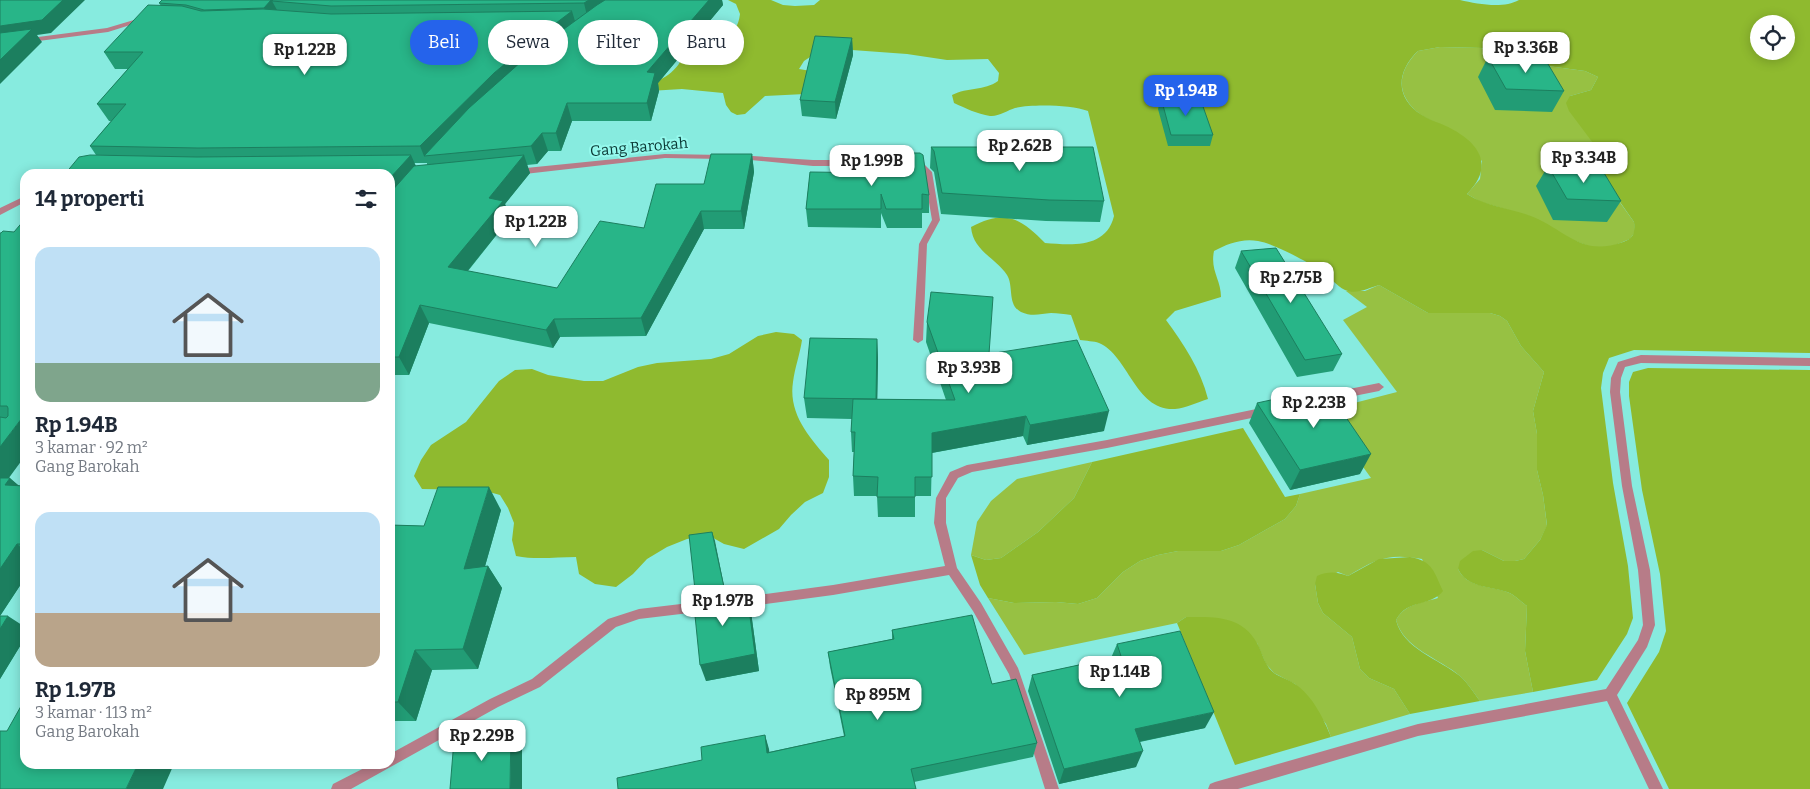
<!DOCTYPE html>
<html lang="id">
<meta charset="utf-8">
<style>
body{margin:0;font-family:Bitter,serif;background:#f2f2f3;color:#1f2937;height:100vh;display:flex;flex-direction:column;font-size:19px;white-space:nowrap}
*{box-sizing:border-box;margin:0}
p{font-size:16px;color:#747a83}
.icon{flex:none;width:28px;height:28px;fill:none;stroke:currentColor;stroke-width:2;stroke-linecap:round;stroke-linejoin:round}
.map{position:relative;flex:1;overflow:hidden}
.side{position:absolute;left:20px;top:169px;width:375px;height:600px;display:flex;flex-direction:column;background:#fff;border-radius:15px;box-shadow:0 2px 12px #0003}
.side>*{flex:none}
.guide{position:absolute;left:410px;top:20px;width:475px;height:45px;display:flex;gap:10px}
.tools{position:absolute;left:1750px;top:15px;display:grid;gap:10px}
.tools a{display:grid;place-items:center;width:45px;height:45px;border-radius:50%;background:#fff;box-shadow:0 2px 12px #0003;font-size:25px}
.price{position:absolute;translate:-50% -42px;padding:0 11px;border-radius:10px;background:#fff;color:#222;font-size:16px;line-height:32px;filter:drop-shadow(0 1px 2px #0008)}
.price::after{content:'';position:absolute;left:50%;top:30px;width:15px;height:11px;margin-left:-8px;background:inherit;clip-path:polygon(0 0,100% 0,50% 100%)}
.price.current{background:#2563eb;color:#fff}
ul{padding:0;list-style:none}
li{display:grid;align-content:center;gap:10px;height:265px;padding:0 15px}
li span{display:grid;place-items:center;height:155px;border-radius:15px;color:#555}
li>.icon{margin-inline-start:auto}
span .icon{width:90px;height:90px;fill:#fffc;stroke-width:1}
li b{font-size:21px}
h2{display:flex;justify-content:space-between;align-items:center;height:60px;padding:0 15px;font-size:21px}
.chip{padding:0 18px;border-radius:22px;background:#fff;box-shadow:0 2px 12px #0003;font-size:18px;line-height:45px}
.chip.current{background:#2563eb;color:#fff}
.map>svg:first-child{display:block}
.green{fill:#97c143}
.forest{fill:#8fba2f;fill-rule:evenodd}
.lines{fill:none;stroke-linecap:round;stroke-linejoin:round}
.street{fill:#b77c88;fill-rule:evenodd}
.wall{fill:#229c75;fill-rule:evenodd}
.shaded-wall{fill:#1c7f5f}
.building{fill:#28b588;stroke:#1c7f5f}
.labels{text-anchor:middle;stroke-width:4;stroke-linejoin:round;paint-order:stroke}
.street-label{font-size:15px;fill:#093733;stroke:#95f9ed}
</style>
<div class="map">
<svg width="1810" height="789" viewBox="0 0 1810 789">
<rect width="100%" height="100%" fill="#87ebdf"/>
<path class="green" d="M 1440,47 L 1481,48 L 1513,54 L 1540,65 L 1585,71 L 1598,77 L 1591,90 L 1570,96 L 1590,137 L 1602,155 L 1611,190 L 1634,222 L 1635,232 L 1630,239 L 1608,248 L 1591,247 L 1573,240 L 1529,216 L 1481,202 L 1467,194 L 1480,179 L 1482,161 C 1467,149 1452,136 1437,124 C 1432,120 1425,118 1420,114 C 1395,95 1397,72 1418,51 Z
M 1379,285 L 1428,313 L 1490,313 L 1500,316 L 1507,321 L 1521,346 L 1544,372 L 1533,411 L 1537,434 L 1537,470 L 1543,495 L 1547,526 L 1540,540 L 1524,559 L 1515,561 L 1504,561 L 1482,550 L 1458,569 C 1467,588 1489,585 1507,592 C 1514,594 1521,602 1527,606 L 1525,651 L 1533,692 L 1480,701 C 1474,693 1468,683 1460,676 C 1439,658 1404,649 1396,620 C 1405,604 1421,603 1438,598 L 1422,559 C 1388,553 1376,559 1348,576 L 1338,572 L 1315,584 L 1318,603 L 1323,613 L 1352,637 L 1360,669 L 1369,678 L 1394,689 L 1410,714 L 1331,737 L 1326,724 L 1295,684 L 1274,673 L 1266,664 L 1257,643 L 1186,617 L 1177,623 L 1024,655 L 988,598 L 1014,603 L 1056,602 L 1078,604 L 1097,598 L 1123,572 L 1140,561 L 1158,555 L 1178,551 L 1221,551 L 1239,545 L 1285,519 L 1296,506 L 1300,494 L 1371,478 L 1323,411 L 1397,392 L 1343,320 L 1367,307 L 1346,291 L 1365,291 Z
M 1092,462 L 1074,498 L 1038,532 L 1001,558 L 986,560 L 971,555 L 977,522 L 991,501 L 1017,479 Z"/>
<path class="forest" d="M 728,0 L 771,0 L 783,5 L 795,6 L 814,5 L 820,0 L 1460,0 C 1478,4 1503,9 1519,0 L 1810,0 L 1810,353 L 1634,350 L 1609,358 L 1603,373 L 1601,388 L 1613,483 L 1628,566 L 1633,618 L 1627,634 L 1597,680 L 1533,692 L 1525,651 L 1527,606 C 1521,602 1514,594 1507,592 C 1489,586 1467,588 1458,569 L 1460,561 L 1473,551 L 1482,550 L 1504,561 L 1515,561 L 1524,559 L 1540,540 L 1547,525 L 1543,495 L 1537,470 L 1537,434 L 1533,411 L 1544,372 L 1521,346 L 1507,321 L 1500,316 L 1490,313 L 1428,313 L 1379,285 C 1369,288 1356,295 1345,290 C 1336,286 1330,276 1321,271 C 1306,261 1275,244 1258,241 C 1242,238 1227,244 1214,251 C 1210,271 1221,279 1221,297 L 1175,311 L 1166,320 C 1183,343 1201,370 1208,399 C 1198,402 1186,408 1175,409 C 1135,411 1129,356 1099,343 C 1094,341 1086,341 1080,340 L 1071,315 C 1064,314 1058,313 1051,313 C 1040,314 1032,317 1021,312 C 1007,305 1014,286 1007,275 C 995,257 973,251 971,227 C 1006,209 1020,218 1045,243 C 1071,245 1106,249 1114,216 L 1088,111 C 1071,105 1033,104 1015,108 C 1008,110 998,117 990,116 C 977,114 965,108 954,103 L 952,95 C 968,87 984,91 998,81 L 999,73 L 988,59 L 947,60 L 907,54 L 852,50 L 813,55 L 804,61 L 799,69 L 811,71 L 805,94 L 765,96 L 745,114 L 737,115 L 731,112 L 726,105 L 723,93 L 682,89 L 633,92 C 649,85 671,78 680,62 L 677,58 L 684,42 C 708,43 736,46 740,14 L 736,4 ZM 1759,24 L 1786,24 L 1786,51 L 1759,51 ZM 1440,47 L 1482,48 L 1513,54 L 1540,65 L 1585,71 L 1598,77 L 1591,90 L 1570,96 L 1566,103 L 1569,111 L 1602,155 L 1598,163 L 1599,172 L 1634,222 C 1635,233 1634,238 1623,242 C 1580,258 1565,228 1528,215 C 1507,208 1486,206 1467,194 C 1494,167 1481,144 1450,128 C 1441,123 1431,121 1422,115 C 1395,98 1396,72 1418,51 Z
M 776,332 L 794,334 L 802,340 C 800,354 795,367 793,382 C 788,414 810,438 829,460 L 829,477 L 823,493 L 805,502 L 791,515 L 779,529 L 744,549 L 724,544 L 708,535 L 687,539 L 667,547 L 647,559 L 633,574 L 616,587 L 595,584 L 579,574 L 576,557 C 556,557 536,560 516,556 L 512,540 L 514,523 L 508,508 L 500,495 L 482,490 L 422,489 L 414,476 L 421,460 L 431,445 L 466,422 L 499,381 L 515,370 L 532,369 L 548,375 L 584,381 L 603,381 L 638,367 L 657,363 L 711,359 L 729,354 L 758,336 Z
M 1648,368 L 1810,370 L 1810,789 L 1669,789 L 1627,703 L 1659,652 L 1666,631 L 1660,574 L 1642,490 L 1629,396 L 1629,382 L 1633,372 Z
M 1243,428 L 1285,497 L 1300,494 L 1296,506 L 1285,519 L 1239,545 L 1221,551 L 1178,551 L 1158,555 L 1140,561 L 1123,572 L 1097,598 L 1078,604 L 1056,602 L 1014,603 L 988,598 L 980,585 L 971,555 L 986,560 L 1001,558 L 1038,532 L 1074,498 L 1092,462 Z
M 1410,557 C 1433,561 1434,572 1443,591 C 1429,608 1408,598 1396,620 C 1403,649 1439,659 1460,676 C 1468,683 1474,693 1480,701 L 1410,714 L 1394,689 L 1369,678 L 1360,669 L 1352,637 L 1323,613 L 1318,603 L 1315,584 L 1317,576 C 1329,571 1337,572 1348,576 L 1379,559 Z
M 1186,617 C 1213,617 1242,615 1257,643 C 1263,653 1264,665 1274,673 C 1280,677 1288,679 1295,684 C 1312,695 1324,719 1331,737 L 1235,765 L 1177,623 Z"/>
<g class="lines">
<path class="street" d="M 144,17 L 146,18 L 146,20 L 108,32 L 0,46 L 0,42 L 107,28 Z
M 665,154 L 723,155 L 727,157 L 723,159 L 665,158 L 516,175 L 512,172 L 516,169 Z
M 737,155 L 813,160 L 900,160 L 904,163 L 900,166 L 813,166 L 740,159 L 737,159 Z
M 915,162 L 925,165 L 932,172 L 940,220 L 927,244 L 923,340 L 918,343 L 913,340 L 919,244 L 932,220 L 924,173 L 919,169 L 912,167 L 911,165 Z
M 25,196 L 25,202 L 0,215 L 0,208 Z
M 1641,355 L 1810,358 L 1810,366 L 1641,363 L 1625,367 L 1621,378 L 1620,392 L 1632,486 L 1650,570 L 1655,625 L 1647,647 L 1617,695 L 1663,789 L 1649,789 L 1607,701 L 1418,736 L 1238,789 L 1208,789 L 1210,784 L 1215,782 L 1418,724 L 1606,689 L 1638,640 L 1643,625 L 1638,570 L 1622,486 L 1610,392 L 1611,378 L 1618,362 Z
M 1379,383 L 1384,387 L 1379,391 L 1319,403 L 1315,402 L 1314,399 L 1315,396 L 1319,395 Z
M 1266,407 L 1270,408 L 1271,411 L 1270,414 L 1266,415 L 1107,448 L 972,472 L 958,478 L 946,498 L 946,523 L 957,568 L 981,603 L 1018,668 L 1059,789 L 1045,789 L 1009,674 L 973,611 L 949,575 L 833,595 L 736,608 L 732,607 L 730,603 L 732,599 L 736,598 L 833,585 L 945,566 L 934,523 L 936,498 L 950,472 L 967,465 L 1107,440 Z
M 706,601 L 710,602 L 712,606 L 710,610 L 706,611 L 639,619 L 616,627 L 540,687 L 498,707 L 351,789 L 331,789 L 333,784 L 372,764 L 390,764 L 390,754 L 490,699 L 532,679 L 608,619 L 639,609 Z"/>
</g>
<path class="wall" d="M 162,0 L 722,0 L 723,5 L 658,83 L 659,91 L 651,121 L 572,121 L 561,151 L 548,151 L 537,164 L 527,165 L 530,173 L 505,204 L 510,218 L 468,271 L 557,288 L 644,228 L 704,184 L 752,154 L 754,172 L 744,229 L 704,229 L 646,336 L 560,337 L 553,348 L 429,323 L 409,375 L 390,375 L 390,174 L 96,155 L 90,146 L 111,121 L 109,121 L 97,104 L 128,69 L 115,69 L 104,52 L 161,6 L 159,3 ZM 414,163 L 427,163 L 427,165 L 416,166 Z
M 852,38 L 853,55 L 836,119 L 802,116 L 800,100 Z
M 1488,57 L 1564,91 L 1552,112 L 1495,110 L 1478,77 Z
M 1161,98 L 1213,135 L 1210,146 L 1168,146 L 1158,109 Z
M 931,147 L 1104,201 L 1100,222 L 1046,221 L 941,214 L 934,172 L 930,168 Z
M 1548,166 L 1621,201 L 1607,222 L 1553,220 L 1536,186 Z
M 810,172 L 929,195 L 929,213 L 922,213 L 922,228 L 887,228 L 881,213 L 881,228 L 808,227 L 806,209 Z
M 14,232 L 9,478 L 19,486 L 25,486 L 25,578 L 0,616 L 25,627 L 25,638 L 0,679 L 0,233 Z
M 1241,251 L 1342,354 L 1333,371 L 1297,377 L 1235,268 Z
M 927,322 L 989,354 L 1104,431 L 1027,445 L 1023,436 L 932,453 L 931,496 L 915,496 L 915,517 L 878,517 L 877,496 L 854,496 L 853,476 L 854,452 L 852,452 L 851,432 L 852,419 L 807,418 L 804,398 L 877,339 L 878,359 L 877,399 L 946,400 L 926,342 Z
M 1257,403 L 1360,474 L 1290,490 L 1249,423 Z
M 501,510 L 485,566 L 488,566 L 502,588 L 478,669 L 432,670 L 416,721 L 390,721 L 390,525 L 424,526 Z
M 712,532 L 726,596 L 725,596 L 726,598 L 747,594 L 751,612 L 759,671 L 706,681 L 696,595 L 695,590 Z
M 892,630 L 992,684 L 1037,743 L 1033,757 L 914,782 L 702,760 L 765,735 L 769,752 L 844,736 L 830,667 L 828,652 L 892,639 Z
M 1117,644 L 1205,728 L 1140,742 L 1136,767 L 1059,784 L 1028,691 L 1032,675 L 1111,658 Z"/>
<path class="shaded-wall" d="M 63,0 L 85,0 L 51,33 L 37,35 L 42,42 L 0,84 L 0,26 Z
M 271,0 L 284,0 L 272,1 L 277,10 L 269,18 L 264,8 Z
M 589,0 L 623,0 L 588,20 L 584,3 Z
M 709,0 L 722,0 L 723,5 L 658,83 L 659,91 L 651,121 L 647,103 L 647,72 Z
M 572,11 L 577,28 L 424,156 L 420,146 L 494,73 L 535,39 Z
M 852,38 L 853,55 L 836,119 L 835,102 Z
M 567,103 L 572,121 L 561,151 L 556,133 Z
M 542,133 L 548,151 L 537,164 L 531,146 Z
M 752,154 L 754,172 L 744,229 L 741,211 Z
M 411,155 L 419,173 L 390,205 L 390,178 Z
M 524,155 L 530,173 L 505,204 L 510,218 L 456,285 L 448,267 L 489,198 Z
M 701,211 L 704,229 L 646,336 L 641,318 Z
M 420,305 L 429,323 L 409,375 L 399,357 Z
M 554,319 L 560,337 L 553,348 L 546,330 Z
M 877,339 L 878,359 L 877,419 L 876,399 Z
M 1109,411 L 1104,431 L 1027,445 L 1030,425 Z
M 25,414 L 25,456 L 0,490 L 0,447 Z
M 1026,416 L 1023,436 L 931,453 L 932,433 Z
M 1371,454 L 1360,474 L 1290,490 L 1300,470 Z
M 10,478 L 25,491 L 5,485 Z
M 489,487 L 501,510 L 478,591 L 464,569 Z
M 712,532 L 715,541 L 726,596 L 724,587 Z
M 17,544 L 25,551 L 25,578 L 0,616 L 0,569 Z
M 488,566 L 502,588 L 478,669 L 463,649 Z
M 747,594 L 751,612 L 759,671 L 706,681 L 700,665 Z
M 8,616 L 25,627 L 25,638 L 0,679 L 0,629 Z
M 415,650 L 432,670 L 416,721 L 398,702 Z
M 1214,712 L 1205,728 L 1128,744 L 1135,729 Z
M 511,729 L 522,743 L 522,789 L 510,789 Z
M 765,735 L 769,749 L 771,766 L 767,753 Z
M 1143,751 L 1136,767 L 1059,784 L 1064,769 Z
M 138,764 L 174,764 L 163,789 L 126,789 Z"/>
<path class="building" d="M 0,0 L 63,0 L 42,20 L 0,26 Z
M 162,0 L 271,0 L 264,8 L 204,10 L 186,5 L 159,3 Z
M 273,0 L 589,0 L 584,3 L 331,6 L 272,1 Z
M 605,0 L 709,0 L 647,72 L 655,73 L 647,103 L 567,103 L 556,133 L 542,133 L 531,146 L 424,156 L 469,108 L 531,53 L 597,5 Z
M 148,5 L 182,6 L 201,11 L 263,9 L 331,14 L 572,11 L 535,39 L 494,73 L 420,146 L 198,148 L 90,146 L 126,104 L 97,104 L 143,52 L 104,52 Z
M 32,29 L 0,60 L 0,33 Z
M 815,36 L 852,38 L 835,102 L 800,100 Z
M 1488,57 L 1545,59 L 1564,91 L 1506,89 Z
M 1161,98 L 1200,98 L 1213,135 L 1171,135 Z
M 931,147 L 1093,147 L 1104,201 L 1049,200 L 942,193 L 934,151 Z
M 888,153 L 920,153 L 923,155 L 929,195 L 922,194 L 922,209 L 886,209 L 881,194 L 881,209 L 806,209 L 810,172 L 887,173 Z
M 711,154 L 752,154 L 741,211 L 701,211 L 641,318 L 554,319 L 546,330 L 420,305 L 399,357 L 390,357 L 390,193 L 414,166 L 524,155 L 489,198 L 503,201 L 448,267 L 557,288 L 600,221 L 644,228 L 656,184 L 704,184 Z
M 90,155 L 197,157 L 411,155 L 390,178 L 390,174 L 65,174 L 79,157 Z
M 1548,166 L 1601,168 L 1621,201 L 1567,199 Z
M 25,219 L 25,414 L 0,447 L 0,417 L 6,418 L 8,416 L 8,408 L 7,406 L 0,406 L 0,233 L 1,233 L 3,231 L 14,232 Z
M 1276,248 L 1342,354 L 1305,360 L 1241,251 Z
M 931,292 L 993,297 L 989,354 L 1077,340 L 1109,411 L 1030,425 L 1026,416 L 932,433 L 932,477 L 915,477 L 915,497 L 877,497 L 878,477 L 853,476 L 855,432 L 851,432 L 853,399 L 955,400 L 927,322 Z
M 810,338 L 877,339 L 876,399 L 804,398 Z
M 1326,388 L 1371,454 L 1300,470 L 1257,403 Z
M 0,478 L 10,478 L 5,485 L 25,486 L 25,544 L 17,544 L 0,569 Z
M 438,487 L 489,487 L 464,569 L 488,566 L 463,649 L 415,650 L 398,702 L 390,702 L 390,525 L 424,526 Z
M 712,532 L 724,587 L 695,590 L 689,535 Z
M 724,592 L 725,598 L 747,594 L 755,654 L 700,665 L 693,596 Z
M 972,615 L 992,684 L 1016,679 L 1037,743 L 911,769 L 916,789 L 618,789 L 617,778 L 702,760 L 701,747 L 765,735 L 767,753 L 845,736 L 828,652 L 894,639 L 892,630 Z
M 0,616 L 8,616 L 0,629 Z
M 1180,631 L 1214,712 L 1135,729 L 1143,751 L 1064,769 L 1032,675 L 1121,656 L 1117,644 Z
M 25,699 L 25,764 L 138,764 L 126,789 L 0,789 L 0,731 L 7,731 Z
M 511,729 L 510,789 L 450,789 L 454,740 Z"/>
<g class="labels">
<g class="street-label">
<text transform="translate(639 147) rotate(-5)" y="5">Gang Barokah</text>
</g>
</g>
</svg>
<div class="tools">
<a><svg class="icon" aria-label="locate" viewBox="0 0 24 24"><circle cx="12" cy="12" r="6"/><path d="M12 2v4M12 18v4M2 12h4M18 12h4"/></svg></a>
</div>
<b class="price" style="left:1526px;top:74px">Rp 3.36B</b>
<b class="price" style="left:305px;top:76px">Rp 1.22B</b>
<b class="price current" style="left:1186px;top:117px">Rp 1.94B</b>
<b class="price" style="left:1020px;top:172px">Rp 2.62B</b>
<b class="price" style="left:1584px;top:184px">Rp 3.34B</b>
<b class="price" style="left:872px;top:187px">Rp 1.99B</b>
<b class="price" style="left:536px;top:248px">Rp 1.22B</b>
<b class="price" style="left:1291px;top:304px">Rp 2.75B</b>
<b class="price" style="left:969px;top:394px">Rp 3.93B</b>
<b class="price" style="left:1314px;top:429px">Rp 2.23B</b>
<b class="price" style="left:723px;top:627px">Rp 1.97B</b>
<b class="price" style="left:1120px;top:698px">Rp 1.14B</b>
<b class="price" style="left:878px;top:721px">Rp 895M</b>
<b class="price" style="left:482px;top:762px">Rp 2.29B</b>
<div class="guide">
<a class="chip current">Beli</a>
<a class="chip">Sewa</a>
<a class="chip">Filter</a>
<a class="chip">Baru</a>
</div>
<section class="side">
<h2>14 properti<svg class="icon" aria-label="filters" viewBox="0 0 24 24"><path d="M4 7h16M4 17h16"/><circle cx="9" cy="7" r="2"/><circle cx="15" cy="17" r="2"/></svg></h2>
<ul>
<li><span style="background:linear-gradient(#bfe0f5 75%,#7fa58c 0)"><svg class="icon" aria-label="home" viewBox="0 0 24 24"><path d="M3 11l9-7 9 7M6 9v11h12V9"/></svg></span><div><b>Rp 1.94B</b><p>3 kamar · 92 m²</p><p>Gang Barokah</p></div></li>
<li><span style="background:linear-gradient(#bfe0f5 65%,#b9a48a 0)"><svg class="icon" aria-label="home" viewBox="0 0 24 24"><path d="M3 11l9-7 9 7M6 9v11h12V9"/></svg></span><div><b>Rp 1.97B</b><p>3 kamar · 113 m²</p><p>Gang Barokah</p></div></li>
</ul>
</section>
</div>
